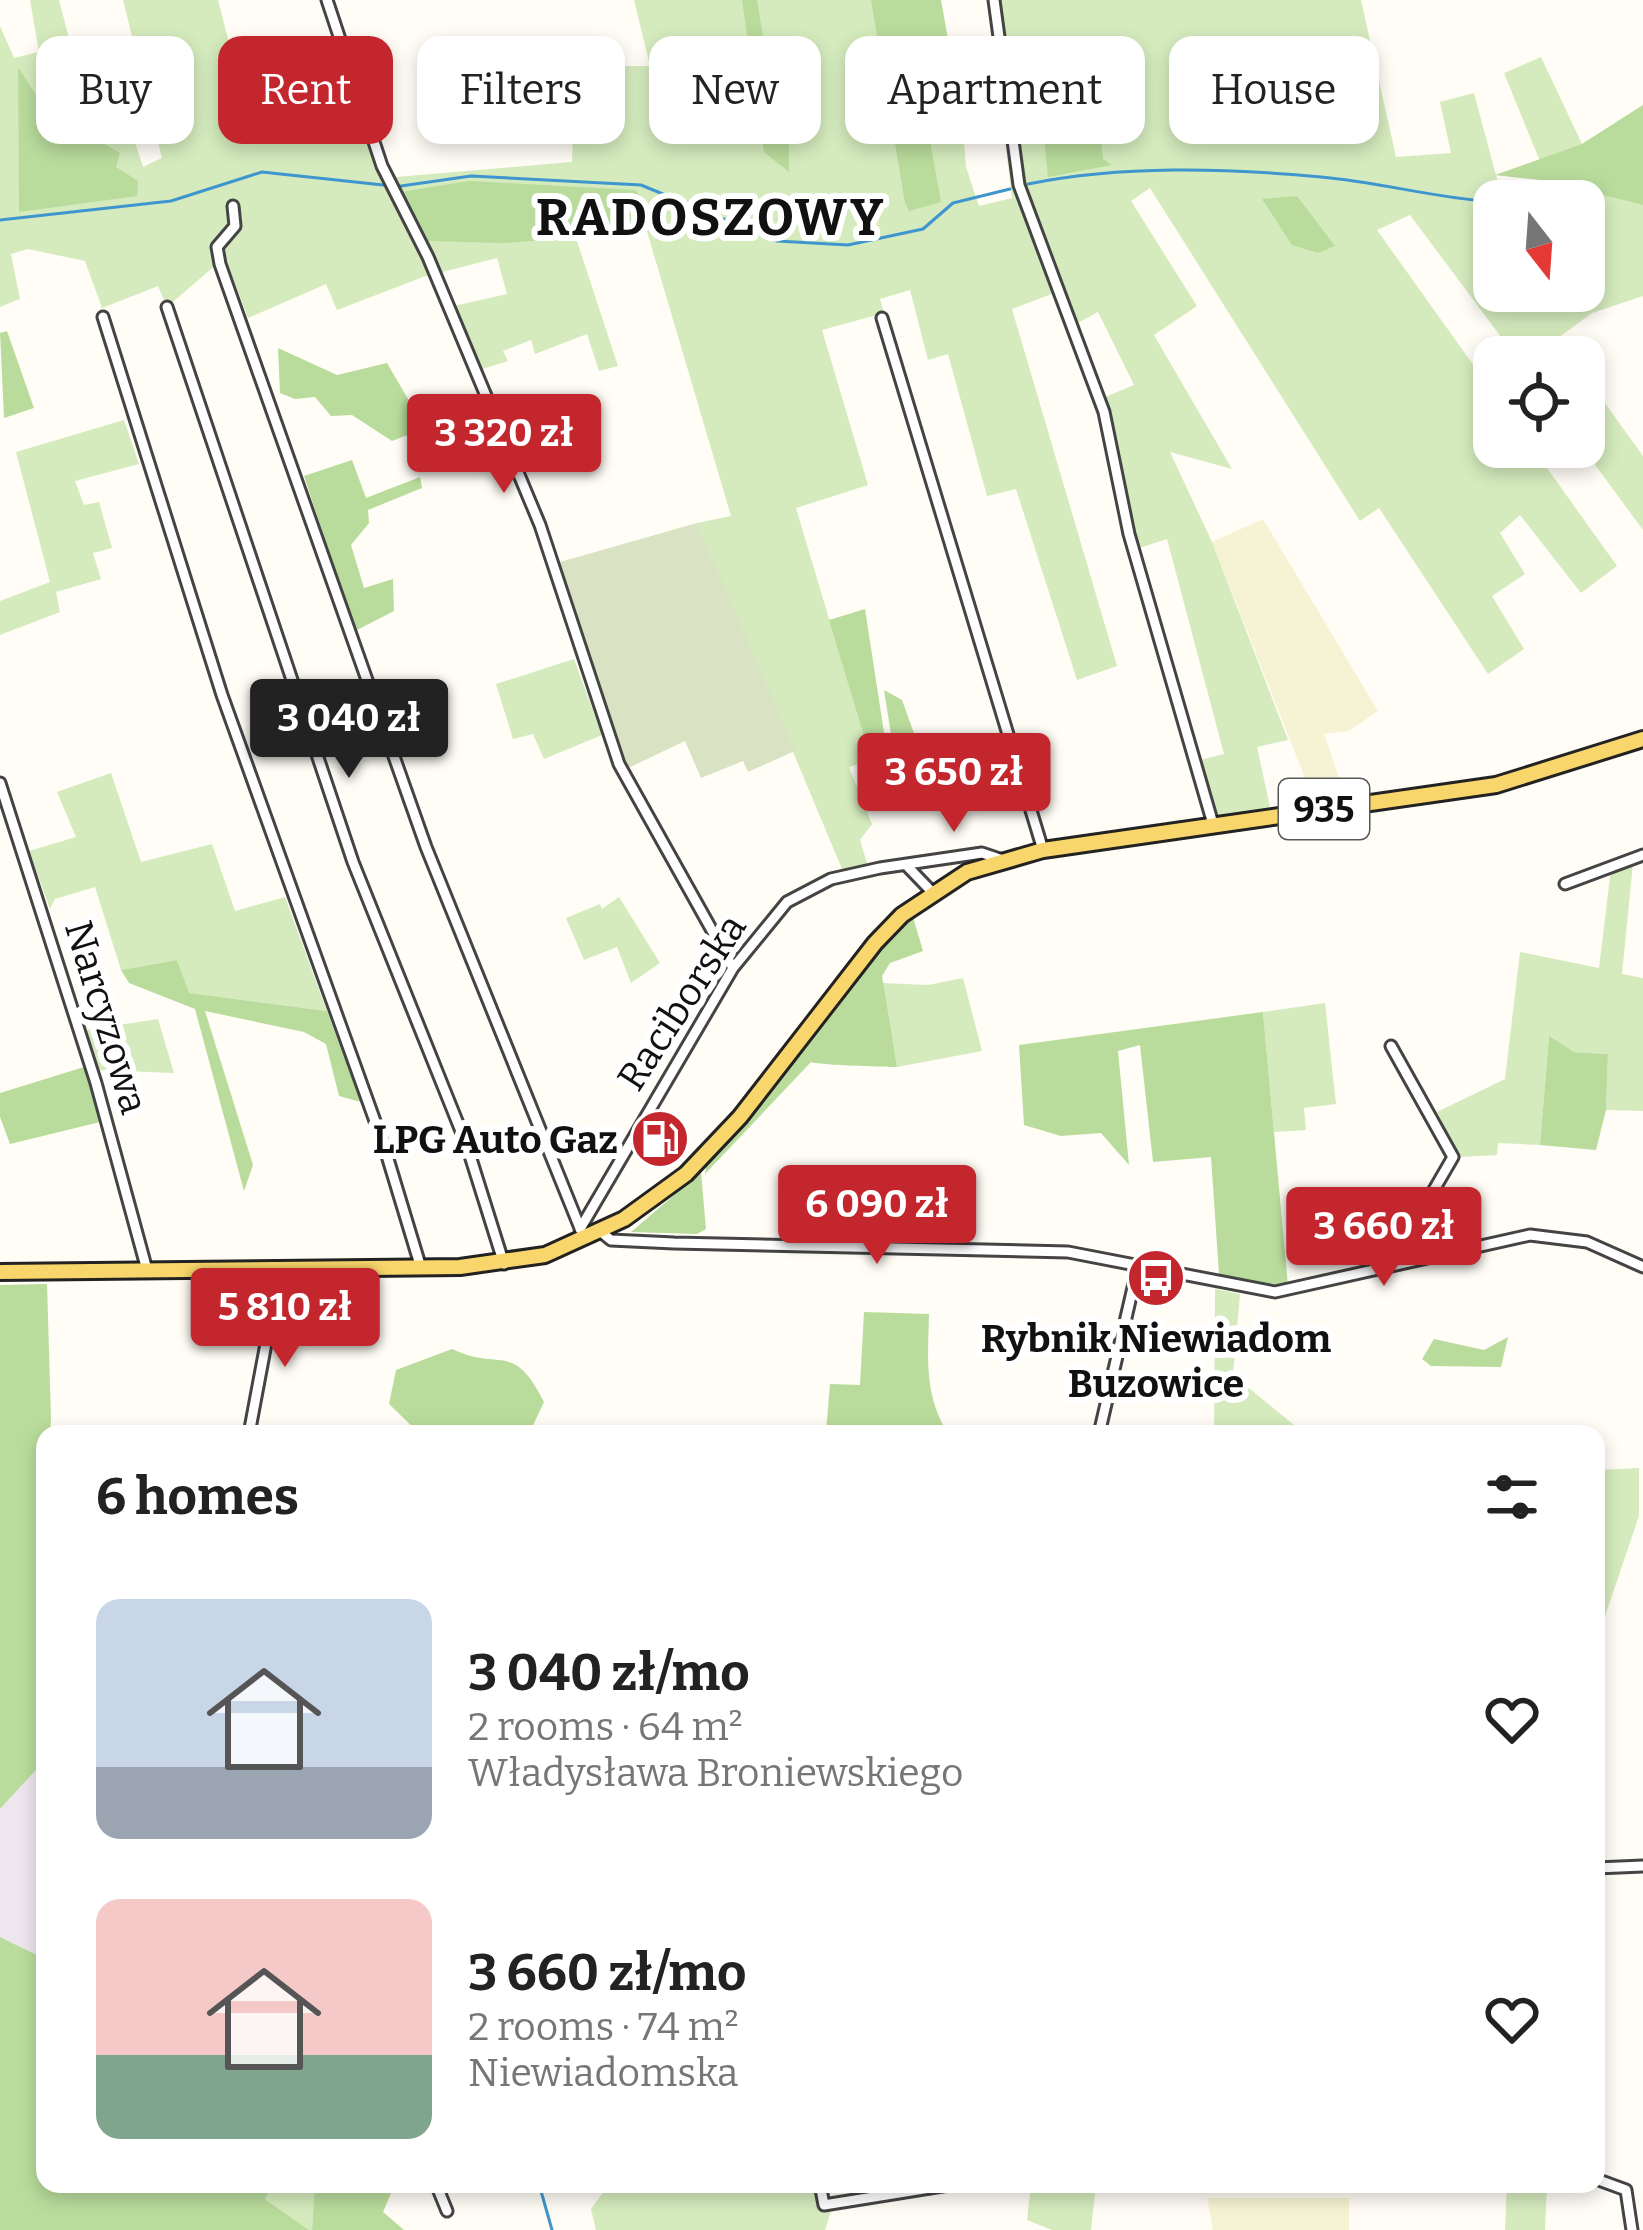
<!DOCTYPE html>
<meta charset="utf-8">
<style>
body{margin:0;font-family:Bitter,serif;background:#f6f6f6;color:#222;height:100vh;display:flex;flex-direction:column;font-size:45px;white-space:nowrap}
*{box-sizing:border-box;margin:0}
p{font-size:39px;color:#767676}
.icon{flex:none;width:66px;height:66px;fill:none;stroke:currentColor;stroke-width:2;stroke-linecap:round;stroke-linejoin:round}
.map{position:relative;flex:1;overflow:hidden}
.panel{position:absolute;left:36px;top:1425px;width:1569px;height:768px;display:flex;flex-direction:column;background:#fff;border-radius:24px;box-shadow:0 6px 18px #0003}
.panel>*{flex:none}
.banner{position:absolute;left:36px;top:36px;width:1572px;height:108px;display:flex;gap:24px}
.needle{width:78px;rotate:163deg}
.controls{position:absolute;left:1473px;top:180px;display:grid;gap:24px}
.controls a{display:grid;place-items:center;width:132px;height:132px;border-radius:24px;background:#fff;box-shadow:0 6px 18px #0003;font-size:60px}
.price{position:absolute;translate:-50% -102px;padding:0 27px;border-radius:12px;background:#c4262e;color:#fff;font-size:39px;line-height:78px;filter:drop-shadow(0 3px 6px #0008)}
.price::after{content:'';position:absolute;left:50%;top:72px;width:36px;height:27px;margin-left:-18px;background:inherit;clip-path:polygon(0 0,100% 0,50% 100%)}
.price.current{background:#222;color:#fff}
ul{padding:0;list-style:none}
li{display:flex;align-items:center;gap:36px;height:300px;padding:0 60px}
li span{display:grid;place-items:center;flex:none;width:336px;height:240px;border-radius:24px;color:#555}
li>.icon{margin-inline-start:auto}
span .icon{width:144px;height:144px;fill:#fffc;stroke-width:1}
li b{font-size:51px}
h2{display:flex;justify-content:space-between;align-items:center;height:144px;padding:0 60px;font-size:51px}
.pill{padding:0 42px;border-radius:24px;background:#fff;box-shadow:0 6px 18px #0003;font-size:42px;line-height:108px}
.pill.current{background:#c4262e;color:#fff}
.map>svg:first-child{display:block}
.industrial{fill:#eee6ef}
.farmland{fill:#f6f3d4}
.green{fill:#d5ebbd;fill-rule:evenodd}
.forest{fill:#b9dc9c}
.cemetery{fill:#d9e3c4}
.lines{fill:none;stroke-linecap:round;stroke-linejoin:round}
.stream{stroke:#3f96cf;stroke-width:3}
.minor-casing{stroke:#444;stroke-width:15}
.primary-casing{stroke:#222;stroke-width:20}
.minor{stroke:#fff;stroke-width:9}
.primary{stroke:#f9d66b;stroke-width:14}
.labels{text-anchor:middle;stroke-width:12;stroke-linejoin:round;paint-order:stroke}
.shield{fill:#fff;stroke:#585858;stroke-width:3}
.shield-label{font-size:36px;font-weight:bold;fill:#111}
.street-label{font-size:39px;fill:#111;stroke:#fff}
.poi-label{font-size:39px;font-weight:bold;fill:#111;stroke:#fff;text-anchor:end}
.district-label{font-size:51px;font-weight:bold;letter-spacing:3px;fill:#111;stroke:#fff}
</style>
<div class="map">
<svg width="1643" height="2230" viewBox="0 0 1643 2230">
<rect width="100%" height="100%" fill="#fffdf5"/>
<path class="industrial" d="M 45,1760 L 45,1959 L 0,1937 L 0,1809 Z"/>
<path class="farmland" d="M 1263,519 L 1378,711 L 1349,731 L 1324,734 L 1345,795 L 1314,801 L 1212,542 Z
M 1207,2198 L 1349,2198 L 1349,2230 L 1213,2230 Z"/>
<path class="green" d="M 30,0 L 59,0 L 74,58 L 106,53 L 143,167 L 162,158 L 123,0 L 218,0 L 254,139 L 374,141 L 396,177 L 572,162 L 575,66 L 650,66 L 634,0 L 905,0 L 918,74 L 956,45 L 966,167 L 979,206 L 1012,198 L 988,0 L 1361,0 L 1396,157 L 1451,153 L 1440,102 L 1474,93 L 1501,194 L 1548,181 L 1504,73 L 1541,57 L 1582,144 L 1643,105 L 1643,296 L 1592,313 L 1558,338 L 1572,357 L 1516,357 L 1410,215 L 1377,230 L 1494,394 L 1494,447 L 1532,447 L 1617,566 L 1581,593 L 1520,515 L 1500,533 L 1525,574 L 1492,596 L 1524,649 L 1488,674 L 1379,508 L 1360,521 L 1150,188 L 1131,201 L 1197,306 L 1154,335 L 1232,469 L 1170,452 L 1212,542 L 1288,740 L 1257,747 L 1272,816 L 1213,824 L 1192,762 L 1224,754 L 1167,539 L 1133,550 L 1100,399 L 1134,385 L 1098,312 L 1072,326 L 1057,292 L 1012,309 L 1117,666 L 1077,680 L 1016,489 L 987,496 L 948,354 L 928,360 L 910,290 L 880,299 L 884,313 L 822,330 L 868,485 L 796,508 L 871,760 L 849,767 L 872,824 L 860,840 L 869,870 L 845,876 L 697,523 L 731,516 L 646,228 L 574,232 L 618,366 L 599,371 L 587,334 L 535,354 L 531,340 L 503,351 L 508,361 L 479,370 L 449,307 L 507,294 L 497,258 L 423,277 L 337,310 L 326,284 L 248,318 L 225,257 L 167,307 L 158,286 L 102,308 L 85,261 L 28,249 L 11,254 L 20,299 L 0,307 L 0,26 L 14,58 L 39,52 ZM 1494,201 L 1584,201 L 1584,291 L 1494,291 Z
M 1584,374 L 1643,456 L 1643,530 L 1582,447 Z
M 124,420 L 139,464 L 75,481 L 84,505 L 99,502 L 112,548 L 93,553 L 101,579 L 56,592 L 60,612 L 0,635 L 0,601 L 50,582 L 16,452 Z
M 574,659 L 602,735 L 544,759 L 533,734 L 513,739 L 496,684 Z
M 111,773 L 141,862 L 212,844 L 235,911 L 285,897 L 327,1011 L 188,993 L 177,960 L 121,970 L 95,887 L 55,899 L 50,909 L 29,851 L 76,837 L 57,792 Z
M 1633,863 L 1622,974 L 1643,978 L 1643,1111 L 1606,1110 L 1608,1054 L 1574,1052 L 1549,1037 L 1540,1145 L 1498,1143 L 1497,1155 L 1460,1157 L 1437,1112 L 1505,1079 L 1520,952 L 1599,968 L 1611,869 Z
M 619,897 L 660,963 L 631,983 L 617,947 L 584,960 L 566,918 L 600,904 L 602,909 Z
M 963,978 L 982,1051 L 897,1067 L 882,983 L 928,985 Z
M 1325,1003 L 1336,1104 L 1304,1108 L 1306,1130 L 1274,1132 L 1263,1012 Z
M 158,1019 L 174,1073 L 97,1070 L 86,1030 Z
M 1215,1289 L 1240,1294 L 1233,1375 L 1305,1434 L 1214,1434 Z
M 1639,1468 L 1639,1516 L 1603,1622 L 1596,1678 L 1596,1470 Z
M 244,2184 L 315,2184 L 312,2230 L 309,2230 Z
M 609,2184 L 812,2184 L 820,2208 L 831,2211 L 825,2230 L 596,2230 L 591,2209 Z
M 1031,2184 L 1096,2184 L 1091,2230 L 1052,2230 L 1027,2220 Z
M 1507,2184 L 1547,2184 L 1545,2230 L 1505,2230 Z"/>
<path class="forest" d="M 742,0 L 757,0 L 776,115 L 789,124 L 789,172 L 764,152 Z
M 871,0 L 941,0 L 950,50 L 918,75 L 941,202 L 909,211 L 905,203 Z
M 18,67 L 45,109 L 71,94 L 100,89 L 78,128 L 120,153 L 116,167 L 138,181 L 137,196 L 19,212 Z
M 1094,79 L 1103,159 L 1112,165 L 1048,177 L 1039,84 L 1053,83 L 1053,107 L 1069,110 L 1076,83 Z
M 1643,105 L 1643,205 L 1549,181 L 1495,175 L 1582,144 Z
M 469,181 L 635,190 L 673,233 L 646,228 L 573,231 L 559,239 L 503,243 L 428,241 L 401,192 Z
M 1297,196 L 1335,246 L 1318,253 L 1292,245 L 1262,199 Z
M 7,331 L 34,408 L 4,418 L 0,333 Z
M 278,348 L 337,375 L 387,363 L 425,428 L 392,441 L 352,415 L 331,416 L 315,397 L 295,399 L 280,393 Z
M 352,460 L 366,498 L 420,477 L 422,488 L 368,510 L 369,523 L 351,545 L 364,588 L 393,579 L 394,611 L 355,631 L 304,476 Z
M 865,609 L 889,765 L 871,760 L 829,620 Z
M 884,690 L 902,700 L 929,775 L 905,785 L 898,778 Z
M 913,917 L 923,951 L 890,963 L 882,976 L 897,1067 C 887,1067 816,1065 811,1062 L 705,1174 L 706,1166 L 866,962 Z
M 177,960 L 189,993 L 327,1011 L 361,1102 L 339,1096 L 326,1044 L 304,1032 L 205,1011 L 253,1165 L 244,1191 L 195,1009 L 129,983 L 121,970 Z
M 1263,1012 L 1288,1286 L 1267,1287 L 1219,1274 L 1211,1157 L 1153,1162 L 1140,1045 L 1118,1051 L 1129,1165 L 1101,1133 L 1061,1136 L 1024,1125 L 1019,1045 Z
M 1549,1036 L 1574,1052 L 1608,1054 L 1606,1110 L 1596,1150 L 1540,1145 Z
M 84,1067 L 100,1122 L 10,1144 L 0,1117 L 0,1093 Z
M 701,1172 L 706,1229 L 697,1234 L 631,1232 Z
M 47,1284 L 51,1419 L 50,1434 L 45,1434 L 45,1760 L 0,1809 L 0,1285 Z
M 864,1312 L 929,1314 C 928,1356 924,1393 946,1430 L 826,1432 L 830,1384 L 860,1385 Z
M 1508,1337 L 1501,1367 L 1431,1366 L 1422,1359 L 1434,1339 L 1484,1350 Z
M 452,1349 C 501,1372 513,1340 544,1402 L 529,1434 L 420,1434 L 389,1404 L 396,1370 Z
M 0,1937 L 45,1959 L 45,2184 L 272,2184 L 265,2199 L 309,2230 L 0,2230 Z
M 315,2184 L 395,2184 L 383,2212 L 404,2230 L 312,2230 Z"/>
<path class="cemetery" d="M 697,523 L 795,751 L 748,772 L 743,761 L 701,778 L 685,741 L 622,771 L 553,564 Z"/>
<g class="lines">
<path class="stream" d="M 1028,184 C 1122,165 1225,168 1321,177 C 1379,182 1435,198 1494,202
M 401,186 L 471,176 L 641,185 L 777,241 L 848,245 L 923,229 L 953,203 L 1010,189
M 0,220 L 171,201 L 262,172 L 383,185
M 539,2184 L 552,2230"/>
<g class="minor-casing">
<path id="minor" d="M 327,0 L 382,166 L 428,257 L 540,525 L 619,764 L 733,968
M 994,0 L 1019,185 L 1104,412 L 1129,534 L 1213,824
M 233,206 L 235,226 L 217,247 L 220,264 L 426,847 L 580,1228
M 167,307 L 353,862 L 467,1146 L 504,1264
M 103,317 L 222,695 L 385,1149 L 421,1268
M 882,318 L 1043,850
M 0,783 L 96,1083 L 147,1270
M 908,867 L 933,893
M 1565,884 L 1643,855
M 1391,1046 L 1453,1157 L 1391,1264
M 580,1229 L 733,968 L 787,902 L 831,879 L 880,868 L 982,853 L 1000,859
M 601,1232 L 611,1240 L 674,1243 L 1068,1252 L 1275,1292 L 1530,1235 L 1587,1242 L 1643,1267
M 249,1434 L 280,1269
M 1099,1434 L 1138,1266
M 1596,1868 L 1643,1866
M 1596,2179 L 1626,2190 L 1632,2230
M 436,2184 L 447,2211
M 820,2184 L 824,2205 L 955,2184"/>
</g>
<g class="primary-casing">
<path id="primary" d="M 0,1272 L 460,1267 L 545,1255 L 624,1219 L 686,1174 L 740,1117 L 875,943 L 902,915 L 967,872 L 1043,850 L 1496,785 L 1643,739"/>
</g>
<use href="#minor" class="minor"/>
<use href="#primary" class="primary"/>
</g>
<defs>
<g id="fuel-disc" transform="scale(3)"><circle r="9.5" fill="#c4262e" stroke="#fff"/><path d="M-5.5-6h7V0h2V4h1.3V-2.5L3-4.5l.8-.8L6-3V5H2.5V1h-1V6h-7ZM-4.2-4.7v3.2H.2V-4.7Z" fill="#fff"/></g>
<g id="bus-disc" transform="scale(3)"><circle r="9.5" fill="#c4262e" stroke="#fff"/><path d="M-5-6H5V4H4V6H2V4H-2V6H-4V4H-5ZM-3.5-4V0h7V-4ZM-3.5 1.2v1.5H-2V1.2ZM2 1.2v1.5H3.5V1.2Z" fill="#fff"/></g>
</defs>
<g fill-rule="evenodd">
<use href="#fuel-disc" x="660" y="1139"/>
<use href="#bus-disc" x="1156" y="1278"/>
</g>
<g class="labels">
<rect class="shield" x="1279" y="779" width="90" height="60" rx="9"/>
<g class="shield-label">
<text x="1324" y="822">935</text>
</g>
<g class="street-label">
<text transform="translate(681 1002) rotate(-57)" y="14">Raciborska</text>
<text transform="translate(107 1017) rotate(73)" y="14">Narcyzowa</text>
</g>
<g class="poi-label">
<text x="618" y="1153">LPG Auto Gaz</text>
<text x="1156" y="1352" text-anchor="middle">Rybnik Niewiadom<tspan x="1156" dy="45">Buzowice</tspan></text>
</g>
<g class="district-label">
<text x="711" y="235">RADOSZOWY</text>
</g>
</g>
</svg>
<div class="controls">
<a><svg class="needle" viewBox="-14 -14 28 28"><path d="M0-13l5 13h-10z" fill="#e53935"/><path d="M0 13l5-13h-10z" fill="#767676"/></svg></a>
<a><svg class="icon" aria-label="locate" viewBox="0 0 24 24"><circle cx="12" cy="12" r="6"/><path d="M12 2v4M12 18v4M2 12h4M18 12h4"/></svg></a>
</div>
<b class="price" style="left:504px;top:496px">3 320 zł</b>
<b class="price current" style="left:349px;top:781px">3 040 zł</b>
<b class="price" style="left:954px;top:835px">3 650 zł</b>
<b class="price" style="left:877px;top:1267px">6 090 zł</b>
<b class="price" style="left:1384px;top:1289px">3 660 zł</b>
<b class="price" style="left:285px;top:1370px">5 810 zł</b>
<div class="banner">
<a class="pill">Buy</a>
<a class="pill current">Rent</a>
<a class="pill">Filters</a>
<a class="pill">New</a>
<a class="pill">Apartment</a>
<a class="pill">House</a>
</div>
<section class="panel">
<h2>6 homes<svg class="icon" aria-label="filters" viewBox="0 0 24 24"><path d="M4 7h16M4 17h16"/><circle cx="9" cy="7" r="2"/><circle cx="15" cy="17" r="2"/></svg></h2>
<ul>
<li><span style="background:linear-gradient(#c9d6e8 70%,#9aa5b1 0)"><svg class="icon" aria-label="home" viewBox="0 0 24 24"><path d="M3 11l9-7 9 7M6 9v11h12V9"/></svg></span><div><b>3 040 zł/mo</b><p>2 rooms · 64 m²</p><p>Władysława Broniewskiego</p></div><svg class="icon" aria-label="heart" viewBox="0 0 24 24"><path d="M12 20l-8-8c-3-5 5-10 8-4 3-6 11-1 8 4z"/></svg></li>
<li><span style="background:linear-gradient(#f6c9c9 65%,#7fa58c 0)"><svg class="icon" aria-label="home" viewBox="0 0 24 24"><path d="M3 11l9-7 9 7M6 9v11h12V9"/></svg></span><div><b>3 660 zł/mo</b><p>2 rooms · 74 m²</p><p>Niewiadomska</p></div><svg class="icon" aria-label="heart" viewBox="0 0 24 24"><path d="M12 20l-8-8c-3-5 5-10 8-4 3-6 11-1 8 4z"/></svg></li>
</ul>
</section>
</div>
